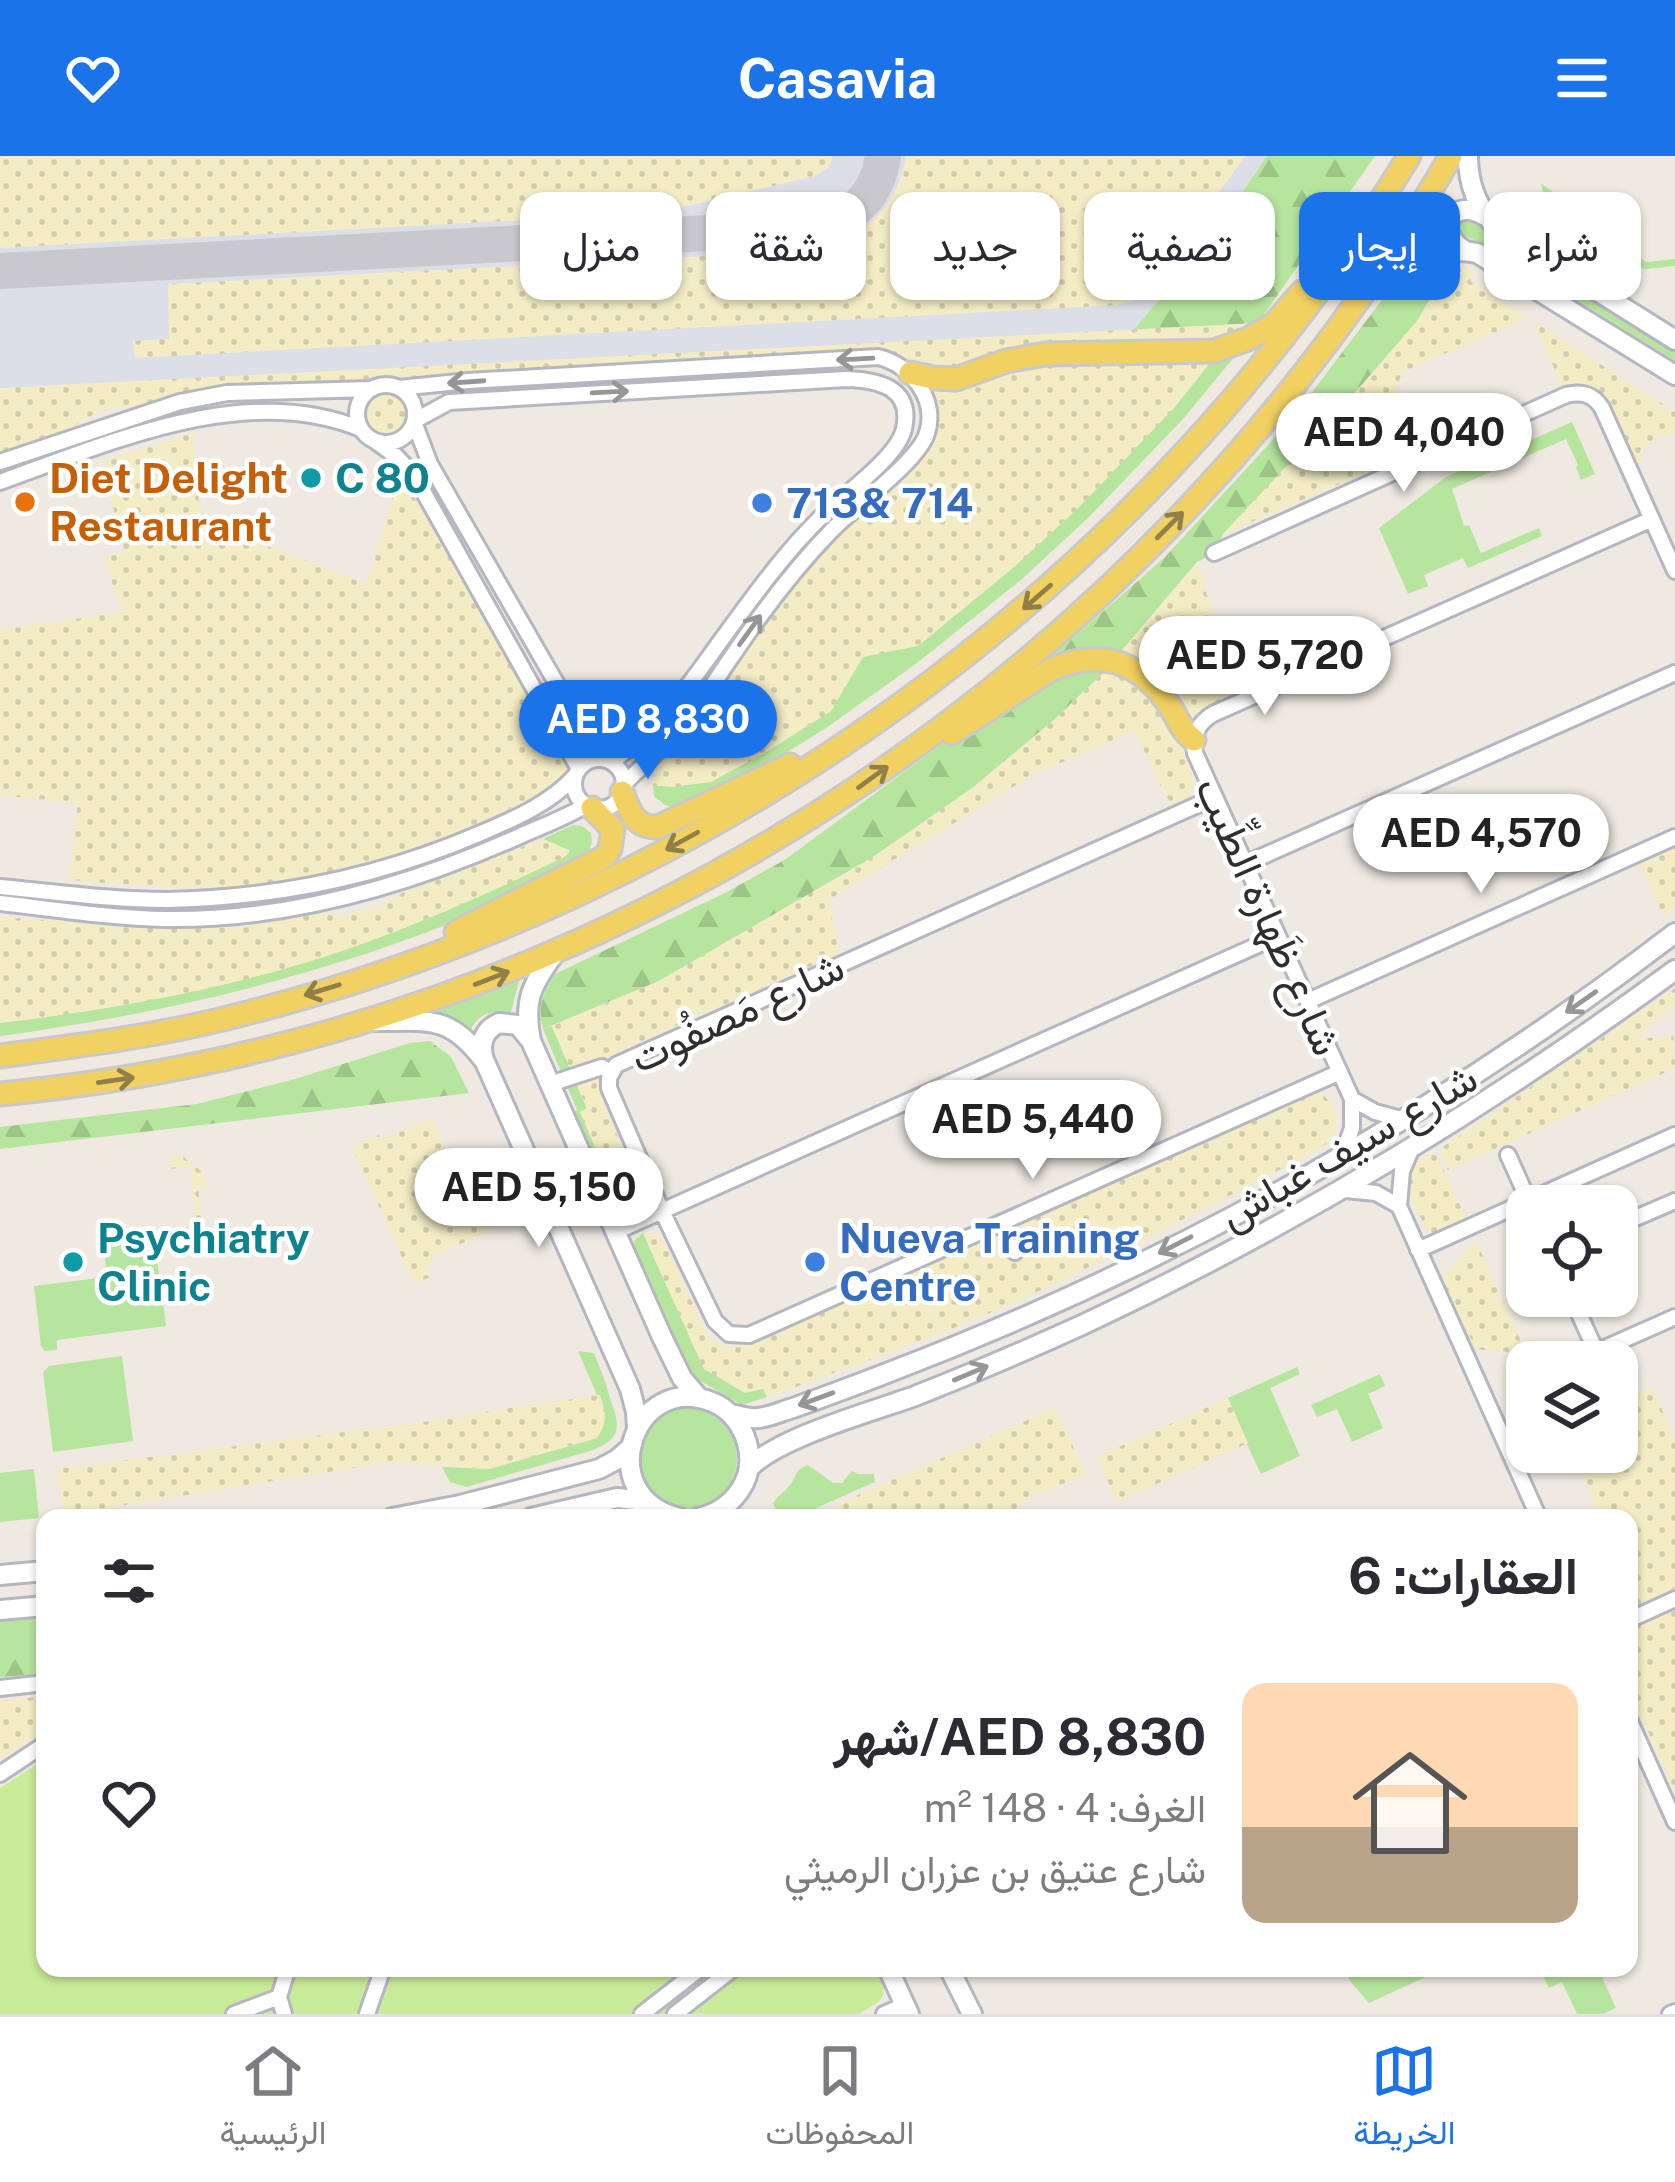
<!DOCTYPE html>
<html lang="ar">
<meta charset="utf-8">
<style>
body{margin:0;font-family:"Public Sans",Vazirmatn,sans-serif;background:#f2f2f3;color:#2b2b33;direction:rtl;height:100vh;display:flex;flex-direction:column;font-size:45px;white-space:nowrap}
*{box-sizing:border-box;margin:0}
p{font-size:39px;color:#7c7c81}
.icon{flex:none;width:66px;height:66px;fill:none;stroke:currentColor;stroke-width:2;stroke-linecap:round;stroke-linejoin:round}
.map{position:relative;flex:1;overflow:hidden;direction:ltr}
.sheet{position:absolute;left:36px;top:1353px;width:1602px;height:468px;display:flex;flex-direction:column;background:#fff;border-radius:24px;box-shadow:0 3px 9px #0004;direction:rtl}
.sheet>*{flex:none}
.guide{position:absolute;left:36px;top:36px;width:1605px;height:108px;direction:rtl;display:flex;gap:24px}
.buttons{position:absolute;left:1506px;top:1029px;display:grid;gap:24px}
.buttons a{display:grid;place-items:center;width:132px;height:132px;border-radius:24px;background:#fff;box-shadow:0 3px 9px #0004;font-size:60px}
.price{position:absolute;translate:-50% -102px;padding:0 27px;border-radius:42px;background:#fff;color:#222;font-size:39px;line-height:78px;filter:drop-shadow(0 3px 6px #0008)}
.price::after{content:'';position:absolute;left:50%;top:72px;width:36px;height:27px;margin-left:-18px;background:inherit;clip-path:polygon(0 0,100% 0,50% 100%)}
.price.selected{background:#1a73e8;color:#fff}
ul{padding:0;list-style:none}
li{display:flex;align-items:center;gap:36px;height:300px;padding:0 60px}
li span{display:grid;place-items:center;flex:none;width:336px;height:240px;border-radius:24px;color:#555}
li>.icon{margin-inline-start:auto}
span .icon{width:144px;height:144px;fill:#fffc;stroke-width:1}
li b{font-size:51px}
h2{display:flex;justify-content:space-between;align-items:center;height:144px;padding:0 60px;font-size:51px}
.chip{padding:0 42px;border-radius:24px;background:#fff;box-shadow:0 3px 9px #0004;font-size:42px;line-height:108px}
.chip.selected{background:#1a73e8;color:#fff}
header{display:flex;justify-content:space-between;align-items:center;height:156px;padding:0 60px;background:#1a73e8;color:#fff;font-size:54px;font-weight:700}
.menu{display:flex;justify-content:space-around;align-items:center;height:168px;border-top:3px solid #e1e1e2;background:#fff;font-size:33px;color:#7c7c81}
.menu a{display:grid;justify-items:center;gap:6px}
.menu .selected{color:#1a73e8}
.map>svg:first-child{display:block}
.airport{fill:#dcdee8}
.grass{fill:#b6e59e}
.forest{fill:url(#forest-firs)}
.sand{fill:url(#sand-dots)}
.pitch{fill:#c9ec9a}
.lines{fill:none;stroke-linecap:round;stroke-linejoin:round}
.taxiway{stroke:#c9c8cc;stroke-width:36}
.street-casing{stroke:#b4b7c1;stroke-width:20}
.secondary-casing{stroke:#b4b7c1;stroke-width:24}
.primary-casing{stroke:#c9c9c9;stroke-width:27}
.street{stroke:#fff;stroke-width:14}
.secondary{stroke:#fff;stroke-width:18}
.primary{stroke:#f2d163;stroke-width:21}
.oneway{stroke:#969696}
.oneway2{stroke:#908048}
.culture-dot{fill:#0f9aa8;stroke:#fff;stroke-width:4.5}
.food-dot{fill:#e8710a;stroke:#fff;stroke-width:4.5}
.shop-dot{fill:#3f7fe0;stroke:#fff;stroke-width:4.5}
.labels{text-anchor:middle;stroke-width:9;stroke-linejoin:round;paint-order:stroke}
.food-label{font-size:42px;font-weight:bold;fill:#c56008;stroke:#fff;text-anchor:start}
.culture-label{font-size:42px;font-weight:bold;fill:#0d838f;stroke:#fff;text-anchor:start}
.shop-label{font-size:42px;font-weight:bold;fill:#366cbe;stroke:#fff;text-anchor:start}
.street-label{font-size:42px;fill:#2e2e2e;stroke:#fff}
</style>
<header><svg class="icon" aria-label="menu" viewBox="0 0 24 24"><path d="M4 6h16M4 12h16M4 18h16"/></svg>Casavia<svg class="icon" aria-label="heart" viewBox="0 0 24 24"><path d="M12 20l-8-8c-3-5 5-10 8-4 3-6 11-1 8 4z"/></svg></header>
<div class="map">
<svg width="1675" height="1858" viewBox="0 0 1675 1858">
<defs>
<pattern id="forest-firs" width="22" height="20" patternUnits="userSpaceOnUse" patternTransform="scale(3)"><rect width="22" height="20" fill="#b6e59e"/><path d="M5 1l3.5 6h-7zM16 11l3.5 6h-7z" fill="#9dc588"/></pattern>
<pattern id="sand-dots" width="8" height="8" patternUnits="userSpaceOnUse" patternTransform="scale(3)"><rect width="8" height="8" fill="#f3ecc5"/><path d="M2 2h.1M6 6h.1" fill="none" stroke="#d1cbaa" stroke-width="1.8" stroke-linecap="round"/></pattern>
</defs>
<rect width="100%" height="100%" fill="#efe9e1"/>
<path class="airport" d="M 0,0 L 1267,0 L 1223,65 L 1134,174 L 0,234 Z"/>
<path class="grass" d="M 1541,27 L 1646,106 L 1675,103 L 1675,110 L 1645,113 L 1638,110 L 1551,55 L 1546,50 Z
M 1464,61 L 1473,61 L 1499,85 L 1675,195 L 1675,205 L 1495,93 L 1460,78 L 1457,69 Z
M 1240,194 L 1183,263 L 1089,361 L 1022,423 L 917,507 L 826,572 L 753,617 L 679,653 L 665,649 L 654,640 L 653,629 L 672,631 L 831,555 L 863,500 L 918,490 L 1014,411 L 1080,350 L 1174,252 L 1213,203 Z
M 1572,266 L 1595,318 L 1581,324 L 1576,311 L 1578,309 L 1566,283 L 1452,333 L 1464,370 L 1469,369 L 1481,397 L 1539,372 L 1542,380 L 1468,412 L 1463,402 L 1424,419 L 1428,430 L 1408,438 L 1379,372 L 1446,321 Z
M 573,669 L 582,670 L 591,677 L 592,686 L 586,702 C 551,720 515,741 479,756 C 325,819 165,858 0,880 L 0,867 C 110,853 221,834 326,800 C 409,773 488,738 566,700 L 569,694 L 543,683 Z
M 519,825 L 511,856 C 493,854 477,857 470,876 L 432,858 Z
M 552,870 L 587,953 L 581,955 L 622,1051 L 629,1053 L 630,1058 L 623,1059 L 612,1053 L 572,957 L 577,954 L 543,873 Z
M 159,1075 L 161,1094 L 156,1096 L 166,1170 L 57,1184 L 57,1194 L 45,1195 L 41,1190 L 34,1130 L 107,1121 L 103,1083 Z
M 643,1077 L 704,1213 L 763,1232 L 767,1241 L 742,1249 L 690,1219 L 632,1093 L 635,1084 Z
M 578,1195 L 594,1197 C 599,1209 604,1222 607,1232 C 615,1261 631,1281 590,1295 L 466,1331 L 450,1326 L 442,1311 L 489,1313 L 597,1282 L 597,1239 Z
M 122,1200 L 133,1285 L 53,1296 L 43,1216 L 49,1210 Z
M 1297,1211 L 1300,1218 L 1270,1232 L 1300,1300 L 1261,1318 L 1226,1243 Z
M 1380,1218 L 1385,1230 L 1368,1238 L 1383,1272 L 1352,1286 L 1337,1253 L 1317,1261 L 1311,1249 Z
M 687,1250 C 771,1266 737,1370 673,1353 C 661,1350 652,1340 642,1332 C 638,1299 628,1281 659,1260 C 669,1254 675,1252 687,1250 Z
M 808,1309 L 833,1327 L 842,1327 L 852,1315 L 858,1318 L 874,1318 L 875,1326 L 816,1352 L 815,1362 C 798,1362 779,1366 773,1347 C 778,1339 784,1337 789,1330 C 798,1320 793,1314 808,1309 Z
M 34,1313 L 39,1362 L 0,1366 L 0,1317 Z
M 1344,1812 L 1445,1812 L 1369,1847 L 1350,1825 Z
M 1539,1812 L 1598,1812 L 1616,1852 L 1603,1858 L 1577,1858 L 1562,1826 L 1549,1832 Z"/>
<path class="forest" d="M 1267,0 L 1375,0 L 1258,167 L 1134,174 L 1223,65 Z
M 1430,107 L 1448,111 L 1418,164 L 1348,245 L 1223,378 L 1214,397 L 1197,406 L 1102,518 L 1054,564 L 971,633 L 873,701 L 659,825 L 543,873 C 537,850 543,838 555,818 L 725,737 L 786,703 L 1007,540 L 1165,401 L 1291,264 L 1391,132 L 1412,113 Z
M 430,885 L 451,901 L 469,937 L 0,993 L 0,971 L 197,948 L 295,923 L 410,887 Z
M 45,1459 L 45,1518 L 0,1521 L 0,1462 Z"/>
<path class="sand" d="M 0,0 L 833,0 L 828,12 L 815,20 L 657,57 L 0,92 Z
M 906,0 L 1245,0 L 1199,65 L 1134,145 L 1117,149 L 135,202 L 133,185 L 169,183 L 168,128 L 806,95 C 861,84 895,58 906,0 Z
M 1448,111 L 1475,115 L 1470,125 L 1528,162 L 1402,216 L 1396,234 L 1419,294 L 1223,378 L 1348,245 L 1418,164 Z
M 1533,165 L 1675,256 L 1675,275 L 1649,286 L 1640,295 L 1642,305 L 1635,309 L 1603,240 L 1591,231 L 1562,230 Z
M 1258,167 L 1213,189 L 1164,192 L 957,219 L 917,213 L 905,202 L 886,195 L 448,220 C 438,222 427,225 417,226 C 390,226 387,208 358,230 L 181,239 L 142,249 L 101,254 L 60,278 L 0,296 L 0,232 Z
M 1213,203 L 1174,252 L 1080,350 L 1014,411 L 917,490 L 863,501 L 831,555 L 768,595 L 711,626 L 672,631 L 653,629 L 660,604 L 696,566 L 742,497 L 795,428 L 838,381 L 925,297 L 938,275 L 938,249 L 927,230 L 1044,206 Z
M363 259a23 23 0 1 1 46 0a23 23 0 1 1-46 0Z
M 193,277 L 201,371 L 282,395 L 367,429 L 400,316 L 565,603 L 568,617 L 557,630 C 486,664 413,701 335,718 C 248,737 157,731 69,724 L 78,647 L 0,639 L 0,474 L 122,456 L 104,402 L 124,396 L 102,305 Z
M 1197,406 L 1204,425 L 1202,427 L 1247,532 L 1195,557 L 1180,575 C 1180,594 1191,610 1194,629 L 1188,641 L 1173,647 L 1166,641 L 1135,575 L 1034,618 L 828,744 L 839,798 L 617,896 L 603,910 L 597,929 L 640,1036 L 640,1050 L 630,1058 L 629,1053 L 619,1048 L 580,956 L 587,952 L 552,870 L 659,825 L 873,701 L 971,633 L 1054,564 L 1102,518 Z
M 543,683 L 570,695 L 566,700 C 488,738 409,773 327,800 C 221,834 110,854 0,867 L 0,761 L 174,773 L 243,771 L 317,757 L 343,760 L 381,749 L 404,736 Z
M 1675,690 L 1675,751 L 1663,761 L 1640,707 Z
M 1675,832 L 1675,848 L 1636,884 L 1673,879 L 1675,912 L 1448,1014 L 1440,993 Z
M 1318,936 C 1333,943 1343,967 1331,983 C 1323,994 1260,1023 1244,1032 C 1150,1081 1055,1131 956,1171 C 894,1196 830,1218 767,1241 L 763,1233 L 745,1237 L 704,1213 L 643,1077 L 650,1076 L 664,1086 L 709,1182 L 733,1193 Z
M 432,962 L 445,991 L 452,994 L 459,991 L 494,1073 L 434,1100 L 426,1112 L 430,1121 L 414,1128 L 352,991 L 379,979 L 382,984 Z
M 1435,996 L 1466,1062 L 1430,1079 L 1406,1035 L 1405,1022 L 1414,1009 Z
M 181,999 L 206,1019 L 207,1030 L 198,1032 L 205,1090 L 164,1095 L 162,1073 L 197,1068 L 190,1011 L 170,1013 L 169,1001 Z
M 1476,1085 L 1530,1206 L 1527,1206 L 1527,1222 C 1514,1192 1508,1194 1477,1194 L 1440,1124 Z
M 1652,1231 L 1675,1283 L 1675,1432 L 1638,1449 L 1629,1429 L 1629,1362 L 1600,1362 L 1572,1296 L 1617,1296 L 1617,1246 Z
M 600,1239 C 606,1257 608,1266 597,1282 L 489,1313 L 390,1306 L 63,1359 L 57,1313 L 470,1260 L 470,1258 Z
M 1228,1242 L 1248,1287 L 1117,1346 L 1097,1301 Z
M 1055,1252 L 1086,1318 L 1018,1347 L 1024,1362 L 838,1362 L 838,1348 Z
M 1675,1454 L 1675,1636 L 1629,1533 L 1629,1474 Z
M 45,1540 L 45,1575 L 0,1603 L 0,1545 Z"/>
<path class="pitch" d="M 45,1603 L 45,1812 L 876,1812 C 891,1843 884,1844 858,1858 L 0,1858 L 0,1632 Z"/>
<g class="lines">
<path class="taxiway" d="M 0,115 L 803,72 C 847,65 876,47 883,0"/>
<g class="street-casing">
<path id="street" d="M357 258a29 29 0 1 1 58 0a29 29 0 1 1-58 0Z
M 399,232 L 468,225 L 878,201 C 910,208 938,243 927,277 C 919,305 854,351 832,374 C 795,412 764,453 735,496 C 719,518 705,543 688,564 C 668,587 645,607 623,629
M 414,265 L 449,246 L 846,223 C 878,224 913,231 904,273 C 897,302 844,338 822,360 C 782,399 750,445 717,490 C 686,533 656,576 611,606
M 414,266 L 430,308 L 600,603
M 375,285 L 396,300 L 414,319 L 579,613
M 0,306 L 180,246 L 227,237 L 372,233
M 0,326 C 109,287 246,225 361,273
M 1214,397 L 1566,239 C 1582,235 1593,238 1602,252 L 1675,415
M574 628a25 25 0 1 1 50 0a25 25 0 1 1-50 0Z
M 1215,641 L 616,909 L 609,922 L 609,932 L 662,1055 L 715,1165 L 729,1178 L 749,1179 L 1340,916
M 1245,708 L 1675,517
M 0,731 C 55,736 111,744 166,744 C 274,742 382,720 481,677 C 514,663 551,647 575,620
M 0,747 C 54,753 110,762 165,763 C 288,765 408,730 520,680 C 542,670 565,662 586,649
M 1308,845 L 1675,681
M 550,928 L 602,911 L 611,916
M 1352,943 L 1375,956 L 1401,963
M 1411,994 L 1402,1015 L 1399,1050 L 1539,1362
M 1343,998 L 1352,972 L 1352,943 L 1195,597 C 1192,579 1198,567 1213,558 L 1652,363
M 1508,999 L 1531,1050
M 1345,1034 L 1376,1037 L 1399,1050
M 1003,1067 L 1015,1096
M 1617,1070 L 1675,1045
M 615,1076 L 1278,780
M 1418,1094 L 1675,979
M 1571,1140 L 1601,1206
M 1596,1196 L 1675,1161
M 1629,1464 L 1675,1443
M 0,1532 L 45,1527
M 1629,1563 L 1675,1666
M 0,1618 L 45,1588
M 234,1858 L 279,1841
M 284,1858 L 279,1841 L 288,1812
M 367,1858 L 383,1812
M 642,1858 L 701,1812
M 675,1858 L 734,1812
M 884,1858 L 905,1849
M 1670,1858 L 1675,1856"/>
</g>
<g class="secondary-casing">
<path id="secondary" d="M 1468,0 C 1468,28 1477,52 1497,72 L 1675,184
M 1464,94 C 1432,74 1454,40 1485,60
M 1371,126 C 1405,109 1438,88 1477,97 L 1675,219
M 554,798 C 531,830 523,845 531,885 L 662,1181 L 682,1222 L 699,1242
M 370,865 C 427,866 448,856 485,906 L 630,1233 L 636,1256 L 637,1273
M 484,904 C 479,888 483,874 499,867 L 518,869 L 531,885
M 731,1258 C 740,1260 749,1263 758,1262 C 770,1261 782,1255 793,1252 C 824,1241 856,1229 887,1217 C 1168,1110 1437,960 1675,777
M 749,1312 C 779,1281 871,1256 915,1240 C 971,1218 1027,1194 1082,1169 C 1292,1071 1489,951 1675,814
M 392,1362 L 460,1349 L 599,1313 L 616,1304 L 630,1292
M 531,1362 L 617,1342 L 646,1345
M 680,1362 C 590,1341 634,1214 712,1246 C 730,1253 742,1269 747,1287 C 757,1323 733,1354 698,1362
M 0,1419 L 45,1415
M 0,1454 L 45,1450
M 888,1812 L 909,1858
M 949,1812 L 972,1858"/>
</g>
<g class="primary-casing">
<path id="primary" d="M 910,217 L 933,222 L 956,223 L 1006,205 L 1045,198 L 1214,195 L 1248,183 L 1274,168 L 1302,136
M 952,577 L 1052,513 C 1102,492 1142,506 1171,552 C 1179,564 1182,576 1194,584
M 622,636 C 629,655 635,672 658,671 L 790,609
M 456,776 L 604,701 L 610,693 L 613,673 L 592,652
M 0,900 C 75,890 150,881 223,863 C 711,744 1148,430 1409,0
M 0,938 C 604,881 1147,523 1451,0"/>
</g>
<use href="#street" class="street"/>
<use href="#secondary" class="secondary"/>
<use href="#primary" class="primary"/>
</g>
<defs><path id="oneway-shaft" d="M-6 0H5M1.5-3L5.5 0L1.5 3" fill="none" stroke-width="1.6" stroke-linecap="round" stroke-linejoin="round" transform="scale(3)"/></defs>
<g class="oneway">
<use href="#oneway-shaft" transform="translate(855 203) rotate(177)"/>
<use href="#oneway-shaft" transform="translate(466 226) rotate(176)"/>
<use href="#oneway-shaft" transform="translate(610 236) rotate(-3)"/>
<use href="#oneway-shaft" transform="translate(750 474) rotate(-54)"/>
<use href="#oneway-shaft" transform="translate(1581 846) rotate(145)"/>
<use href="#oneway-shaft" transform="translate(1175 1089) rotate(153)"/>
<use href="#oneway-shaft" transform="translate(971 1217) rotate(-23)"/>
<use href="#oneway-shaft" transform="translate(816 1243) rotate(160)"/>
</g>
<g class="oneway2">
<use href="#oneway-shaft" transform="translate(1170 369) rotate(-45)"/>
<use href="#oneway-shaft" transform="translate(1037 441) rotate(139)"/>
<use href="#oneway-shaft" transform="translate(873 621) rotate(-36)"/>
<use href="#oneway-shaft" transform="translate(682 685) rotate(151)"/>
<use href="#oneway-shaft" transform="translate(492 822) rotate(-21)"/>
<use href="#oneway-shaft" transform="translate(322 834) rotate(163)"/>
<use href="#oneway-shaft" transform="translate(116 924) rotate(-8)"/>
</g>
<g class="culture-dot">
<circle cx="311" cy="322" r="12"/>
<circle cx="73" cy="1106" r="12"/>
</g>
<circle class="food-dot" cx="25" cy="346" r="12"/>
<g class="shop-dot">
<circle cx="762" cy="347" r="12"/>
<circle cx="815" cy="1106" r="12"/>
</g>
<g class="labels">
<g class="food-label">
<text x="49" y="337">Diet Delight<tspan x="49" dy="48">Restaurant</tspan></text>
</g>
<g class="culture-label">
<text x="335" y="337">C 80</text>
<text x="97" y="1097">Psychiatry<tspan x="97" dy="48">Clinic</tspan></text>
</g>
<g class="shop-label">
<text x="786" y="362">713&amp; 714</text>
<text x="839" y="1097">Nueva Training<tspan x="839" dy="48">Centre</tspan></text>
</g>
<g class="street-label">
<text transform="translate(1269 760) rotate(66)" y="15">شارع ظَهارة الطِّيب</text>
<text transform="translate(737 856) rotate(-25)" y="15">شارع مَصفُوت</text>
<text transform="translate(1348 990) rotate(-30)" y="15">شارع سيف غباش</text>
</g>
</g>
</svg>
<div class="buttons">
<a><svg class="icon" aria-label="locate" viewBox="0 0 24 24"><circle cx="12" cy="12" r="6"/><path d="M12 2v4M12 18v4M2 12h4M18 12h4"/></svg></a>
<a><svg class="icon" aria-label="layers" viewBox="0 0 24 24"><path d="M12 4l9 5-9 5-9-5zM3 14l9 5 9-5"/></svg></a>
</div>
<b class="price" style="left:1404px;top:339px">AED 4,040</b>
<b class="price" style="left:1265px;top:562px">AED 5,720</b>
<b class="price selected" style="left:648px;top:626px">AED 8,830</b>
<b class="price" style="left:1481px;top:740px">AED 4,570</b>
<b class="price" style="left:1033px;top:1026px">AED 5,440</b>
<b class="price" style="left:539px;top:1094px">AED 5,150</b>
<div class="guide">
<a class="chip">شراء</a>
<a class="chip selected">إيجار</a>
<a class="chip">تصفية</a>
<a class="chip">جديد</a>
<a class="chip">شقة</a>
<a class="chip">منزل</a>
</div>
<section class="sheet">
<h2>العقارات: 6<svg class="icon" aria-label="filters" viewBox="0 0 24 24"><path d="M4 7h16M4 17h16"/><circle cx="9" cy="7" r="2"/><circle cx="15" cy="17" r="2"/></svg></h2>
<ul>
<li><span style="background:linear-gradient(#ffd9b3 60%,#b9a48a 0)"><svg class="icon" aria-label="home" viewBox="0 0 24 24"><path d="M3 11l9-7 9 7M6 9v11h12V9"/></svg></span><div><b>AED 8,830/شهر</b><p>الغرف: 4 · 148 m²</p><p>شارع عتيق بن عزران الرميثي</p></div><svg class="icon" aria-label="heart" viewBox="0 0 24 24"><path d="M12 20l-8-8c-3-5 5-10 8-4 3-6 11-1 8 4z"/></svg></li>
</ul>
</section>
</div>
<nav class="menu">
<a class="selected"><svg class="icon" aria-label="map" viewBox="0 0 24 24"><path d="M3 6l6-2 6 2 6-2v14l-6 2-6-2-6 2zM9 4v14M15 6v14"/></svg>الخريطة</a>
<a><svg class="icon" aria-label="saved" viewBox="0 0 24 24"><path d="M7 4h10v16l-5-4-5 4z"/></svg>المحفوظات</a>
<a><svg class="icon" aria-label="home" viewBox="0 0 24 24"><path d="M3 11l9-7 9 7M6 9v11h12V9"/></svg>الرئيسية</a>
</nav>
